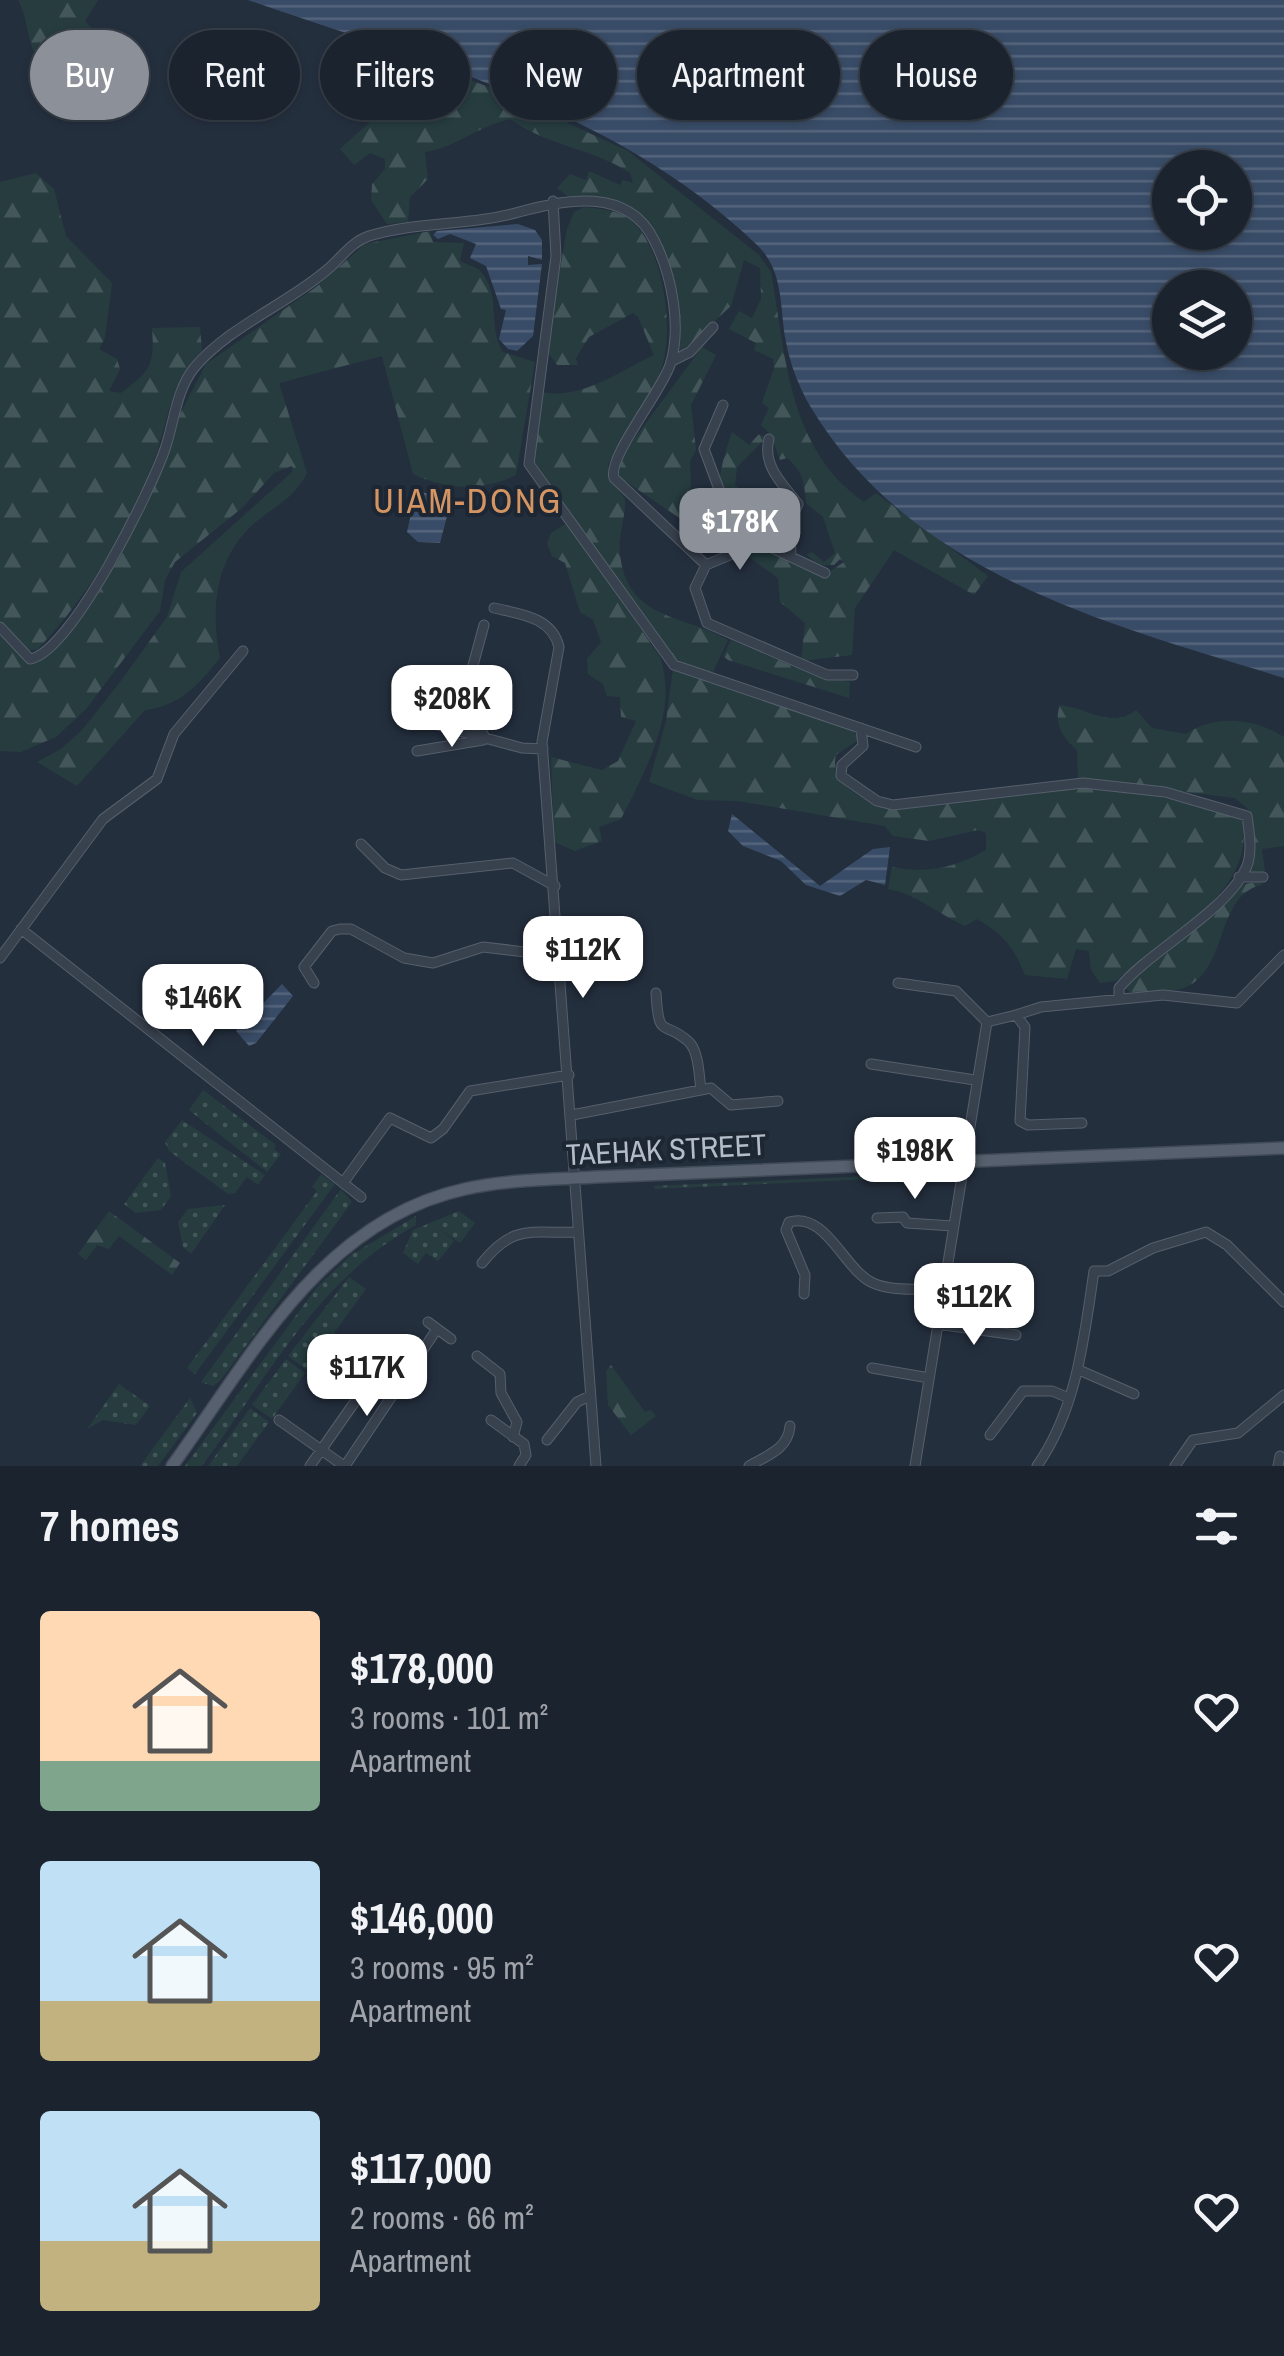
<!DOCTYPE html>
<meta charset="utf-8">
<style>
body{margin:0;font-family:"Archivo Narrow",sans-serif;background:#242b36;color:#f1f3f6;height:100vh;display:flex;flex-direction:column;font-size:38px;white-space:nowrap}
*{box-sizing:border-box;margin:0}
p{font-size:32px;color:#a0a4aa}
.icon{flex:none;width:55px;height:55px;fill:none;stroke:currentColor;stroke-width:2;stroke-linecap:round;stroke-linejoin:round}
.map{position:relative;height:1466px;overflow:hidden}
.sheet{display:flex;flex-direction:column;background:#1b232e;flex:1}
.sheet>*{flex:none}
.guide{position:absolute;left:30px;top:30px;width:1225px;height:90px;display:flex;gap:20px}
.buttons{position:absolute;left:1152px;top:150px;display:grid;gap:20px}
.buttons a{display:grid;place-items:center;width:100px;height:100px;border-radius:50%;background:#1b232e;box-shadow:0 2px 8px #0004,0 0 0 2px #39404a;font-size:50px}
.price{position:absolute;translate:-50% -85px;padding:0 22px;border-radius:20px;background:#fff;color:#222;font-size:32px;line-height:65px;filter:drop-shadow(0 2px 5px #0008)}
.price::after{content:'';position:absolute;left:50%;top:60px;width:30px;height:22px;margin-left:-15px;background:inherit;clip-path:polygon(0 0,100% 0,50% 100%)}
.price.on{background:#8c9099;color:#fff}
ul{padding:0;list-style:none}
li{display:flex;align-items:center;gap:30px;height:250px;padding:0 40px}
li span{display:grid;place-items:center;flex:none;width:280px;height:200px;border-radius:10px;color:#555}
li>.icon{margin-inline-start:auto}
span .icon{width:120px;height:120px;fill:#fffc;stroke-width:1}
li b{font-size:42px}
h2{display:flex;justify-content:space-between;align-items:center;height:120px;padding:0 40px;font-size:42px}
.pill{padding:0 35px;border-radius:45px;background:#1b232e;box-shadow:0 2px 8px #0004,0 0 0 2px #39404a;font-size:35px;line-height:90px}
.pill.on{background:#8c9099;color:#fff}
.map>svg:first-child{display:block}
.grass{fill:url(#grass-dots)}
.forest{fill:url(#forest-firs)}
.water{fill:url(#water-rules);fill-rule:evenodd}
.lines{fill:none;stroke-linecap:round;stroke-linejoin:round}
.minor-casing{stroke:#565f6c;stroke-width:11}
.major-casing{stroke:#414a57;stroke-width:14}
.minor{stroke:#38414e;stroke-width:9}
.major{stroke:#56606e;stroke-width:11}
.labels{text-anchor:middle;stroke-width:8;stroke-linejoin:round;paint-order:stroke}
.street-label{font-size:30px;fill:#b4bcc9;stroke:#1d2633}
.quarter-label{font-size:35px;letter-spacing:2.5px;fill:#d59563;stroke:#1d2633}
</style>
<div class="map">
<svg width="1284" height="1466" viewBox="0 0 1284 1466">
<defs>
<pattern id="grass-dots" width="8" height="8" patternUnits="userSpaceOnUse" patternTransform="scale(2.5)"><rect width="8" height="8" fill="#263c3f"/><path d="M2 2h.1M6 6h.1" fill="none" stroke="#435659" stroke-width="1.8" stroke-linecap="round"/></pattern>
<pattern id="forest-firs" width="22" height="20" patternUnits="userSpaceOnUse" patternTransform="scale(2.5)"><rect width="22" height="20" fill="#263c3f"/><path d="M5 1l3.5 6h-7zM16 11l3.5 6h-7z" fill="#435659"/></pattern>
<pattern id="water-rules" width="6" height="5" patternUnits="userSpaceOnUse" patternTransform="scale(2.5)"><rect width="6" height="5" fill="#394c67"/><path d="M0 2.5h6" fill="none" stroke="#53647b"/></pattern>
</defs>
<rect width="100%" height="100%" fill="#242f3e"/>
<path class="grass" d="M 203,1090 L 276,1145 L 274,1149 L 281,1154 L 267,1172 L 189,1110 Z
M 182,1120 L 265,1175 L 258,1185 L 247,1177 L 235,1193 L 228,1194 L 169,1151 L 165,1142 Z
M 158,1158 L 165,1163 L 171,1196 L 161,1210 L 136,1213 L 124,1204 Z
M 939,1173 L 939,1176 L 655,1189 L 654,1186 Z
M 321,1174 L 335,1184 L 195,1374 L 187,1368 L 317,1191 L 312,1187 Z
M 341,1189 L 352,1202 L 220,1381 L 213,1386 L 201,1382 Z
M 225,1205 L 191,1254 L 183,1247 L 178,1222 L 188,1209 Z
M 459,1211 L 475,1223 L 460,1243 L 441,1230 L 454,1241 L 438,1261 L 426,1253 L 418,1264 L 403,1253 L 413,1230 Z
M 416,1216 L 416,1225 C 320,1277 265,1380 202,1466 L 185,1466 L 317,1287 L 351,1255 Z
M 349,1277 L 366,1289 L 307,1370 L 288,1356 Z
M 286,1359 L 305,1373 L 272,1419 L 252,1405 Z
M 119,1384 L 150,1406 L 136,1425 L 103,1420 L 87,1429 Z
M 190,1398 L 197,1413 L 158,1466 L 140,1466 Z
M 250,1408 L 269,1422 L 237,1466 L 208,1466 Z"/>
<path class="forest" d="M 18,0 L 98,0 L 85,21 L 99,36 L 98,59 L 38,60 C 26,40 29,20 18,0 Z
M 380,49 L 492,88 L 628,151 L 759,255 L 771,272 C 786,357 788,449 864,502 L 876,493 L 988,576 L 974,595 L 894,550 L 855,608 L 852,655 L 801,661 L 805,623 L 780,602 L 778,578 L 743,553 L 742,547 L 752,542 L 823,576 L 844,562 L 840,559 L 834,565 L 818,565 L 807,555 L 812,552 L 824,562 L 835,553 L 823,517 L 806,503 C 804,481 804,473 787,458 L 780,460 L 771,435 L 761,425 L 769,408 L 762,403 L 774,368 L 773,359 L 754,350 L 756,343 L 729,329 L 739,311 L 752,318 L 761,299 L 760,268 L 744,260 L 731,306 L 680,353 L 671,271 L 651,227 L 616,200 L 569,197 L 557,188 L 570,174 L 586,180 L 589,171 L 620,185 L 623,180 L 633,183 L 630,173 C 592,148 547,146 510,119 C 478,126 457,147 425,152 L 428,179 L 410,197 L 408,222 L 387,224 L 371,200 L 372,184 L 385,169 L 385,159 L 370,153 L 354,165 L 340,149 L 370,122 L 374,71 L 438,86 L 451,108 L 465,97 C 443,77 412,64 383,66 L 375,56 Z
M 36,173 L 54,189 L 66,236 L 112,283 L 105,338 L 99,349 L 117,359 L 120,369 L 109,391 L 121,393 C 150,371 155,366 152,328 L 200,327 L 202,351 C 171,379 169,418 156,455 C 130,527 90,594 37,650 L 29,650 L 0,621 L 0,182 Z
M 584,207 C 601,209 622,210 634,223 C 664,253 675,331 661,370 C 650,402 626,435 608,464 L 608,476 L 625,499 C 626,517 618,535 620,553 C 626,621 684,614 728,640 L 712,674 L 667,657 L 530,455 L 541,392 C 580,401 620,371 654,355 L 638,317 L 633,313 L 589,337 L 576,358 L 578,365 L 557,365 L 546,350 L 567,229 L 574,212 Z
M 430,231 L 433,242 L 464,243 L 460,260 C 466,266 477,266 481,272 C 502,296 487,327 503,352 L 535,362 L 516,475 C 483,492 446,490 413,474 L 382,356 L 279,383 L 307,473 C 295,497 278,504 257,521 C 215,556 210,608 220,658 C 198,685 180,706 145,710 L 77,786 L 37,762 L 61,749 L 83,729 L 120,682 L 167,617 L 181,572 L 292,472 L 292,466 L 274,473 L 242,508 L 175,562 L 165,580 L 160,611 L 86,709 L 56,737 L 21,752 L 0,751 L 0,633 L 29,664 L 39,661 L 100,591 L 170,448 L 179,416 L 206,364 L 316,287 L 365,244 Z
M 702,347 L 716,355 L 691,405 L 696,450 L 690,461 L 691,492 L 703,514 L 733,537 L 729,552 L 618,476 L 618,461 Z
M 732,432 L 749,445 L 759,434 L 766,438 L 737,467 L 735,485 L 757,501 L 765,520 L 778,527 L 780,518 L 787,520 L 786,546 L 726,518 C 712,492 723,458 732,432 Z
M 567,523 L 660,657 C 679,711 645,771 621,819 L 599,827 L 602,841 L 575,851 L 554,842 L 551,757 L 602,770 L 618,761 L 636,721 L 621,717 L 620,697 L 607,696 L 603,684 L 588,674 L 587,659 L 601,642 L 593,620 L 580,612 L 565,563 L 552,556 L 547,544 L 551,533 Z
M 731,640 L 797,668 L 850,682 L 849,698 L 728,660 L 723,656 Z
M 673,669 L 852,730 L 860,739 L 836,755 C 828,786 873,808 899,809 C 916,810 935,802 952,799 C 993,792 1042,786 1083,787 C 1137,788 1191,804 1242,819 C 1258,893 1162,939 1116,981 L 1100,983 L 1091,970 L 1089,951 L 1076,949 L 1067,979 L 1025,975 C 1014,947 1003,934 977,919 L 965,926 C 940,915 915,893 888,889 L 892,867 C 929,874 954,868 986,850 L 986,833 L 978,830 L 929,841 L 893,836 L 885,826 L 738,801 L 698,800 L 649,782 L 666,721 Z
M 1060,705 C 1088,708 1112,730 1136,710 L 1152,728 L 1186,734 C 1215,714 1254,718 1284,737 L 1284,846 L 1262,849 L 1265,872 L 1245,873 L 1252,838 L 1250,811 L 1235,798 L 1078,779 L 1077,750 C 1063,738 1053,724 1060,705 Z
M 1261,881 L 1262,885 C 1213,894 1230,979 1177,990 C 1163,993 1145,991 1130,992 L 1123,986 L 1240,885 Z
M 109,1211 L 180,1263 L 172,1275 L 119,1236 L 109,1249 L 97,1245 L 86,1260 L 78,1254 Z
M 611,1365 L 645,1412 L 651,1410 L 656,1416 L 631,1435 L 608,1405 L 606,1371 Z"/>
<path class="water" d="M 248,0 L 1284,0 L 1284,678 C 1109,624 911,575 810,406 C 799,387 790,364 786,342 C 779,307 785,271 756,244 C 617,110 426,62 248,0 ZM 1170,168 L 1235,168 L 1235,232 L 1170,232 ZM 1170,288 L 1235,288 L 1235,352 L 1170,352 Z
M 518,224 L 535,230 L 542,240 L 542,260 L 528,256 L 528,265 L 542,264 L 533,336 L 517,351 L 508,349 L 499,339 L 506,310 L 501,309 L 486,266 L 470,258 L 476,244 L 450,234 L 438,239 L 433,235 L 437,231 Z
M 422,492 L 451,501 L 440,543 L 418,542 L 407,532 L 414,500 Z
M 732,814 L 820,886 L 873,849 L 890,847 L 885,885 L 866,880 L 840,896 L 806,885 L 781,861 L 743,846 L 728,831 Z
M 282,984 L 293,996 L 256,1043 L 249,1046 L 236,1031 Z"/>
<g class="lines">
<g class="minor-casing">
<path id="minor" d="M 553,201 L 556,256 L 529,464 L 674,665 L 916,747
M 672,361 L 690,352 L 713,327
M 723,405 L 704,449 L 719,489 L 718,516 L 730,528 L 825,573
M 769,439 C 762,466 783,484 798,504 L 790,522 L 791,557
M 706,565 L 737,552 L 747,537
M 494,608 C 520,614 552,617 559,647 L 542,742 L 596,1466
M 484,625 L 472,669 L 486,682 L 478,726 L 486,739
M 0,627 L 30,659 C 71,653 153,487 166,446 C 174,421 177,389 194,368 C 229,326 288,304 328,269 C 342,257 351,242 369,236 C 418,221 470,226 519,212 C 565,199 628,187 654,240 C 672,275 682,327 670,365 C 661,392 607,458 614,478 L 706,565 L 695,588 L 707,623 L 827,675 L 853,675
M 430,723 L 522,748 L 543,749
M 861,728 L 863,746 L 842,765 L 841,776 L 877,801 L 893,805 L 1083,783 L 1165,792 L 1247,816 C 1249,830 1252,849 1248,863 C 1233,908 1150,950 1119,988 L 1119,998
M 417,751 L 483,740
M 361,844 L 385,868 L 401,875 L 513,863 L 555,886
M 1239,877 L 1263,877
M 21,929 L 361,1197
M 0,958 L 103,819 L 157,779 L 174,734 L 243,651
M 314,983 L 304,967 L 332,931 L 340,929 L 351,929 L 404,958 L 433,963 L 483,947 L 560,956
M 898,983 L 956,991 L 987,1022
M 656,993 C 659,1042 663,1018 689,1042 C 699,1052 699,1076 701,1090
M 1016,1015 L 1041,1007 L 1163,995 L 1237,1003 L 1284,955
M 871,1064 L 975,1080
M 572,1115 L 711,1088 L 731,1105 L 778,1101
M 343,1183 L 390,1118 L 431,1138 L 443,1129 L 470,1091 L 569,1075
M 877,1218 L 903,1217 L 907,1223 L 953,1226
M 482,1263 C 514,1223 531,1234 578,1232
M 804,1294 L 805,1275 L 786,1230 L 789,1222 C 826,1211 844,1270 873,1283 C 893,1292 921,1288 943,1290
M 428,1322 L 451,1339
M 937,1324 L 1016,1335
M 477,1356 L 500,1374 L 501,1393 L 517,1422 L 513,1437
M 872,1368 L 929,1378
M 1079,1370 L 1134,1394
M 279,1420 L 344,1466
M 491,1420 L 524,1444 L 526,1455 L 519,1466
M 990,1435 L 1023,1391 L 1052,1391 L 1069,1398
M 547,1440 L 577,1402 L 590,1396
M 310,1466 L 354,1403 L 380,1345
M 345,1466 L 437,1329
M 749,1466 C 768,1455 788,1449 790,1426
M 915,1466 L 987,1022 L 1016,1015 L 1025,1027 L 1020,1121 L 1028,1125 L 1082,1123
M 1037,1466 C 1077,1409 1084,1338 1094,1271 L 1108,1271 L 1153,1248 L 1206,1232 L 1227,1245 L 1284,1302
M 1175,1466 L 1193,1440 L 1238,1433 L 1284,1395
M 1278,1466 L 1280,1456"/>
</g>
<g class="major-casing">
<path id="major" d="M 172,1466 C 252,1356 322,1220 465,1189 C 508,1179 552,1180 595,1177 L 1284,1148"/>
</g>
<use href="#minor" class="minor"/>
<use href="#major" class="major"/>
</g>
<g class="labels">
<g class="street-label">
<text transform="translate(666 1150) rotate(-3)" y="10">TAEHAK STREET</text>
</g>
<g class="quarter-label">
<text x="468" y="513">UIAM-DONG</text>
</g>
</g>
</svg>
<div class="buttons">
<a><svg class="icon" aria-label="locate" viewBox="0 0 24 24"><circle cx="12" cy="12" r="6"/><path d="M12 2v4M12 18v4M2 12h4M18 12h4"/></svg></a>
<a><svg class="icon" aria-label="layers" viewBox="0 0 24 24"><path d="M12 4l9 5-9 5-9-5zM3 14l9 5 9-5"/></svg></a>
</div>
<b class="price on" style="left:740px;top:573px">$178K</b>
<b class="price" style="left:452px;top:750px">$208K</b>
<b class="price" style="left:583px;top:1001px">$112K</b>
<b class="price" style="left:203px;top:1049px">$146K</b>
<b class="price" style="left:915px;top:1202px">$198K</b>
<b class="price" style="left:974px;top:1348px">$112K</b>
<b class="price" style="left:367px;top:1419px">$117K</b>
<div class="guide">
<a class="pill on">Buy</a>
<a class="pill">Rent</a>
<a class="pill">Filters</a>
<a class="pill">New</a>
<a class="pill">Apartment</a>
<a class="pill">House</a>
</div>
</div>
<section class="sheet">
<h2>7 homes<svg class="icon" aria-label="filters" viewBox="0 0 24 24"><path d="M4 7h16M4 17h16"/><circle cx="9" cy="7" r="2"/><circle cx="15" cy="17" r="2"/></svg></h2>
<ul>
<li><span style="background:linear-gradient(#ffd9b3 75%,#7fa58c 0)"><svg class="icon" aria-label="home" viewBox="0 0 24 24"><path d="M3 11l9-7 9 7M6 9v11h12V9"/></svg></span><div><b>$178,000</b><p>3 rooms · 101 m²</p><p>Apartment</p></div><svg class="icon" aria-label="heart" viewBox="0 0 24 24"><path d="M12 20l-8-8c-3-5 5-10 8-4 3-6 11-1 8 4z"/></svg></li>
<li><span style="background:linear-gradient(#bfe0f5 70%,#c2b280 0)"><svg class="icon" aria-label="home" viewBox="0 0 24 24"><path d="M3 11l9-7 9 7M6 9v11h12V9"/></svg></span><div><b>$146,000</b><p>3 rooms · 95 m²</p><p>Apartment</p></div><svg class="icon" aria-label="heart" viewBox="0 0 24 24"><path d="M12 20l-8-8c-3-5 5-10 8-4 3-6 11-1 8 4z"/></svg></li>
<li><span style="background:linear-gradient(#bfe0f5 65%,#c2b280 0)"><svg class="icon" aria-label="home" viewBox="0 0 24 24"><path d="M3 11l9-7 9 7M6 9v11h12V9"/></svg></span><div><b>$117,000</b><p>2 rooms · 66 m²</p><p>Apartment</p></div><svg class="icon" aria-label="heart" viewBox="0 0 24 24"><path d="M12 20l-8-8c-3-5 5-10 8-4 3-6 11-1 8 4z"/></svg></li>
</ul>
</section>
